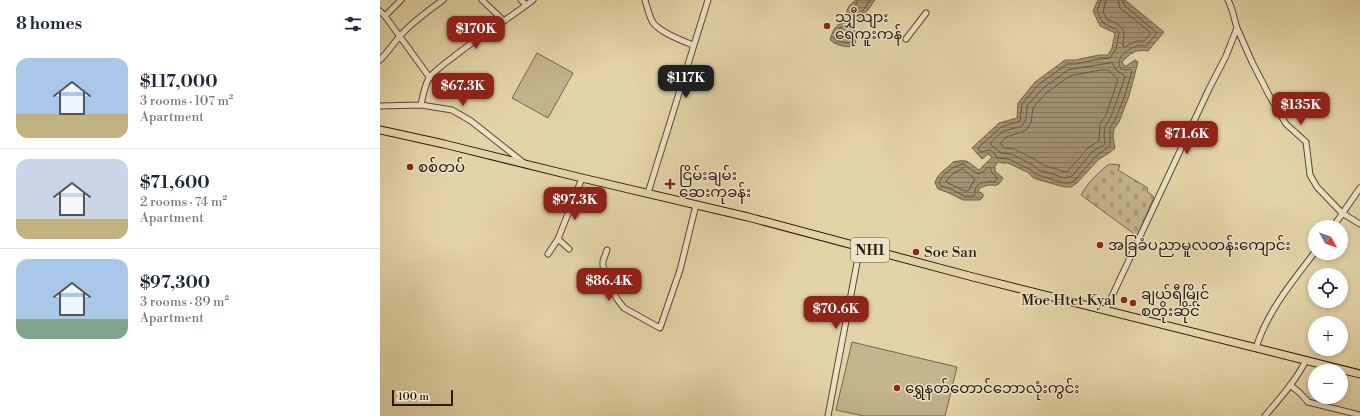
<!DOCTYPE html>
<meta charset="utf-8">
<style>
body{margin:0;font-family:"Libre Bodoni","Noto Sans Myanmar",serif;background:#f6f6f7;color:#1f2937;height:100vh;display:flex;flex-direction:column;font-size:15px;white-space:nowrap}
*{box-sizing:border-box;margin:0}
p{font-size:13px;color:#747a83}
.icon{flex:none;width:22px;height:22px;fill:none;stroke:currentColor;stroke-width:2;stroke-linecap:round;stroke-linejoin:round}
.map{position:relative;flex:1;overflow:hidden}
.details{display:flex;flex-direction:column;background:#fff;width:380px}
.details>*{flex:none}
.needle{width:26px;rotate:130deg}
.controls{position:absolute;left:928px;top:220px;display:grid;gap:8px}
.controls a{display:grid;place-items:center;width:40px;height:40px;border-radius:50%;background:#fff;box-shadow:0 2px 6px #0003;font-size:20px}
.scale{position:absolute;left:12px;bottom:10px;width:61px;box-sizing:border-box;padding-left:4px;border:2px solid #261b11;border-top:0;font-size:11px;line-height:14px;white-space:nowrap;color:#261b11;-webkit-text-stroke:3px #ede3c6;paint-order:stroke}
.price{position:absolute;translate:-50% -34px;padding:0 9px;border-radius:8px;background:#8f2418;color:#fff;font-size:13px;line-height:26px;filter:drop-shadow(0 1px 2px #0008)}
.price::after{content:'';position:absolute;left:50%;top:24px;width:12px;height:9px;margin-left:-6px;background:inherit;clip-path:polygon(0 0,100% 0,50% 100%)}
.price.active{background:#222;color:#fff}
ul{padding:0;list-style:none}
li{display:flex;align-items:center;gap:12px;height:100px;padding:0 16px}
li+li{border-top:1px solid #e0e1e3}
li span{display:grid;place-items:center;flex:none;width:112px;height:80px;border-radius:12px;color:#555}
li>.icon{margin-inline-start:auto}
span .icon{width:48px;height:48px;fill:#fffc;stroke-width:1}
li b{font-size:17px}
h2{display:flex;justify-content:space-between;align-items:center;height:48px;padding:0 16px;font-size:17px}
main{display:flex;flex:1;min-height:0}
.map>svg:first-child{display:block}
.green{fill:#c3b58e;stroke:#746850}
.cemetery{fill:url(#cemetery-stones);stroke:#746850}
.water{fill:url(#water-rules);stroke:#71644c}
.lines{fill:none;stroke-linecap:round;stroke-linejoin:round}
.shore{stroke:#645842;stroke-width:1}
.minor-casing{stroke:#554936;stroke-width:7}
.highway-casing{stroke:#261b11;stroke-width:9}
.minor{stroke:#ede3c6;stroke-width:5}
.highway{stroke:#e3d4a7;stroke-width:7}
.poi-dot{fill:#8f2418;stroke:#ede3c6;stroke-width:1.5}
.labels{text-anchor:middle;stroke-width:3;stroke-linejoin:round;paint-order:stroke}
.shield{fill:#ede3c6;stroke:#625747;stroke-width:1}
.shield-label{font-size:14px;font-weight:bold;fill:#261b11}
.poi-label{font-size:15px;fill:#261b11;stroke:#ede3c6;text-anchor:start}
</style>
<main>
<section class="details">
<h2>8 homes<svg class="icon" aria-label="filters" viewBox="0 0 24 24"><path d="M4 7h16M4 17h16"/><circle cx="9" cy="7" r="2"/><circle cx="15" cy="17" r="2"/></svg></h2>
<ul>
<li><span style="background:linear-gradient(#a9c7e8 70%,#c2b280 0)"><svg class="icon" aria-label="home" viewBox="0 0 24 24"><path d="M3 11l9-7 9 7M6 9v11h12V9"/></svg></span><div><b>$117,000</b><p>3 rooms · 107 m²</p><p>Apartment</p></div></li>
<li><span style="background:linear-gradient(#c9d6e8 75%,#c2b280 0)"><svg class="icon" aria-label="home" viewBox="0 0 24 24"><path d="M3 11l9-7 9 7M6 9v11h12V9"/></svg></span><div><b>$71,600</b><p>2 rooms · 74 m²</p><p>Apartment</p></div></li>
<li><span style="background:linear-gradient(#a9c7e8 75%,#7fa58c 0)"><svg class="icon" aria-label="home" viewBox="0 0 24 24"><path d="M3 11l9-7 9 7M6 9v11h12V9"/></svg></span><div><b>$97,300</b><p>3 rooms · 89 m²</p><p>Apartment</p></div></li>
</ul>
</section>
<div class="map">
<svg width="980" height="416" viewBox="0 0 980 416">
<defs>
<pattern id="cemetery-stones" width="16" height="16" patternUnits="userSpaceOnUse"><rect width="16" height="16" fill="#c3b58e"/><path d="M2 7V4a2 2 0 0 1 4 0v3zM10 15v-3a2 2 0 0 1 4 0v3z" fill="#a79b79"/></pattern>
<pattern id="water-rules" width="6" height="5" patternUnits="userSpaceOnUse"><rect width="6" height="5" fill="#a39574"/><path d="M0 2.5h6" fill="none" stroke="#85795e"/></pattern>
</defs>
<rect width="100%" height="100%" fill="#e3d4a7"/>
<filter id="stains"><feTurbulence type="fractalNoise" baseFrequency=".005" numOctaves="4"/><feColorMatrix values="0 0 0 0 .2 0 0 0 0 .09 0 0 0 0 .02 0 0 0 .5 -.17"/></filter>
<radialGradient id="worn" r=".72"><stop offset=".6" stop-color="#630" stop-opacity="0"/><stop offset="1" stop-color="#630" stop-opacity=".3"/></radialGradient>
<path class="green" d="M 157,53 L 193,73 L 168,118 L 132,98 Z
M 472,342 L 577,367 L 565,416 L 484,416 L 456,410 Z"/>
<path class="cemetery" d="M 729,164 L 740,165 L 738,170 L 768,188 L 767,191 L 774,197 L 757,236 L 701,195 C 708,182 718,173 729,164 Z"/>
<path class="water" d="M 476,0 L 495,0 C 488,10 484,18 472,21 L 466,14 C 467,8 470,4 476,0 Z
M 718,0 L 745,0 L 784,32 L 768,51 C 755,49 751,53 742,62 L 744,65 L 746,66 L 755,60 L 758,62 L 749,96 L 739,122 L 734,129 L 733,137 L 735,148 L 729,153 L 719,159 L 697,183 L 691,187 L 684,187 L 656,179 L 652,177 L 649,173 L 628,163 L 623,163 L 618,162 L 615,166 L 615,171 L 623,178 C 619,185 618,186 610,185 C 607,185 603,187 600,188 L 598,191 L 603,194 L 603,197 L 600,200 L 583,200 L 569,193 L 558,189 L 555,183 C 559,170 566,171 573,162 C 588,159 587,161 599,170 L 612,157 L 608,154 L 602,159 L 592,148 L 619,123 L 637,118 L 638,103 L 655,82 L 685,60 L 695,60 L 719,55 L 728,55 L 732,48 L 735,33 L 720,26 L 713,11 Z
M 463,22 C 476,26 479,34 474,46 C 465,48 456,45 450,40 C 452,32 455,25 463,22 Z"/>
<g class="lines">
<path class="shore" d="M 477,0 L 477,3 L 470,12 L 473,16 C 482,15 485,7 490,0
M 721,0 L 717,11 L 723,23 L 737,30 L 739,33 L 736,49 L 730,58 L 719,59 L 696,64 L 687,64 L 658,85 L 642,104 L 640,121 L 621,127 L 599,147 L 598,149 L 601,152 L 610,150 L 615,154 L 617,158 L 629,159 L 651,170 L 655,174 L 684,183 L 690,183 L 695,180 L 716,156 L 730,146 L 730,128 L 735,120 L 745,95 L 752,71 L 750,69 L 746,70 L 741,69 C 734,59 747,49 757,46 C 760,45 763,46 766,46 L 777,33 L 744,5 L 743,0
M 726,0 L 723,12 L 727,19 L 739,25 L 742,28 L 744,34 L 743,46 L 745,47 L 756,41 L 764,41 L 770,34 L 770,32 L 740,8 L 738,0
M 463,26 C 471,28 475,36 470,43 L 461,42 L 454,38 C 455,33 458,28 463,26 Z
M 732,63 L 737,71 L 744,75 L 745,77 L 731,117 L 725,127 L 724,136 L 725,144 L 712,152 L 692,176 L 685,178 L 659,170 L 654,166 L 632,154 L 621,153 L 611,145 L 611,142 L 623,131 L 639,127 L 643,125 L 646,119 L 647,106 L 662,89 L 688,70 Z
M 721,70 L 729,70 L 738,80 L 726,115 L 720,124 L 719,141 L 708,148 L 688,171 L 685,172 L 663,165 L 656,160 L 634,149 L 624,148 L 621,144 L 621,142 L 626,137 L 642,132 L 647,129 L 651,122 L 653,108 L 666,93 L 690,76 Z
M 583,164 L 598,174 C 603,174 605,168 610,167 L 612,173 L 617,177 L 617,179 L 614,182 C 606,181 593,183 595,194 L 594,196 L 584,196 L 571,189 L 561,186 L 559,183 C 562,173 574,166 583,164 Z
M 582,169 L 595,179 L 588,191 L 585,191 L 566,182 C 568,177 576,171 582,169 Z"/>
<g class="minor-casing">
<path id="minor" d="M 102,0 L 124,21
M 141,0 L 146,5
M 265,0 C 267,7 269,15 272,21 C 278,32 303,41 313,45
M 0,11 L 5,16 L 50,78
M 5,16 L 21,0
M 857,28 L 872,62 L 889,95 L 906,124 L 926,142 L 930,175 L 937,187 L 962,213 L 980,224
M 526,39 L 546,13
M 0,60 C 7,53 13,44 20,36 C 32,22 48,11 63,0
M 41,105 C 43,96 44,87 49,78 C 55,71 65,63 72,58 C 98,37 127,20 153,0
M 0,106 L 41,105 L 72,110 L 91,121 L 144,163
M 268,193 L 328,0
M 953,227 L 980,188
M 178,239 L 189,249
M 227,250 L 223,261 L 223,266 L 237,299 L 244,308 L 280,328 L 300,270 L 316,205
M 168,254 L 178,239 L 202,178
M 726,309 L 829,89 L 846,56 L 857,28 C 854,19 853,9 848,0
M 876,348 C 887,312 912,282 935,252
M 910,385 L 920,393 L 928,402 L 980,415
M 448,416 L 480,247
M 885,416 C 900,398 916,381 926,360"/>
</g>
<g class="highway-casing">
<path id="highway" d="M 0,130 L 64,144 L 202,178 L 368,217 L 593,277 L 980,374"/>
</g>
<use href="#minor" class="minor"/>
<use href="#highway" class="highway"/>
</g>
<g class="poi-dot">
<circle cx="447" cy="26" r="4"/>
<circle cx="30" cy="167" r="4"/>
<path d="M288 178h4v4h4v4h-4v4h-4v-4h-4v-4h4z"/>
<circle cx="720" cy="245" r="4"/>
<circle cx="536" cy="252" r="4"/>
<circle cx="744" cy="300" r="4"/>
<circle cx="753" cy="303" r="4"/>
<circle cx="517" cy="388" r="4"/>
</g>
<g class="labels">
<rect class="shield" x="471" y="238" width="38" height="24" rx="3"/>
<g class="shield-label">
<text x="490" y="255">NH1</text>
</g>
<g class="poi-label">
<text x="455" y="22">သျှီသျား<tspan x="455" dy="17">ရေကူးကန်</tspan></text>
<text x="38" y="172">စစ်တပ်</text>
<text x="299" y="180">ငြိမ်းချမ်း<tspan x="299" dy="17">ဆေးကုခန်း</tspan></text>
<text x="728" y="250">အခြခံပညာမူလတန်းကျောင်း</text>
<text x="544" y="257">Soe San</text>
<text x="761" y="299">ချယ်ရီမြိုင်<tspan x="761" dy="17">စတိုးဆိုင်</tspan></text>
<text x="736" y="305" text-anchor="end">Moe Htet Kyal</text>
<text x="525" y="393">ရွှေနတ်တောင်ဘောလုံးကွင်း</text>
</g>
</g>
<rect width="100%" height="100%" filter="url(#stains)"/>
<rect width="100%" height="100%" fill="url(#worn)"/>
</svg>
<div class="controls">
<a><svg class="needle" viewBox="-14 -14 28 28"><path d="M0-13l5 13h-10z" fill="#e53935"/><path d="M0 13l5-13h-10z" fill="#747a83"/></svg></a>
<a><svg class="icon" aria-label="locate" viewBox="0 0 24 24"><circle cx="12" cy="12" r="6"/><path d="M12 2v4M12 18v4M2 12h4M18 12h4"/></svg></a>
<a>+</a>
<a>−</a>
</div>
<div class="scale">100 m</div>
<b class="price" style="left:96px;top:50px">$170K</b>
<b class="price active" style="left:306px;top:99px">$117K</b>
<b class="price" style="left:83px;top:107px">$67.3K</b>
<b class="price" style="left:921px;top:126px">$135K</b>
<b class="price" style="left:807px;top:155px">$71.6K</b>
<b class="price" style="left:195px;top:221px">$97.3K</b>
<b class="price" style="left:229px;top:302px">$86.4K</b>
<b class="price" style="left:456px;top:330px">$70.6K</b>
</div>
</main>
